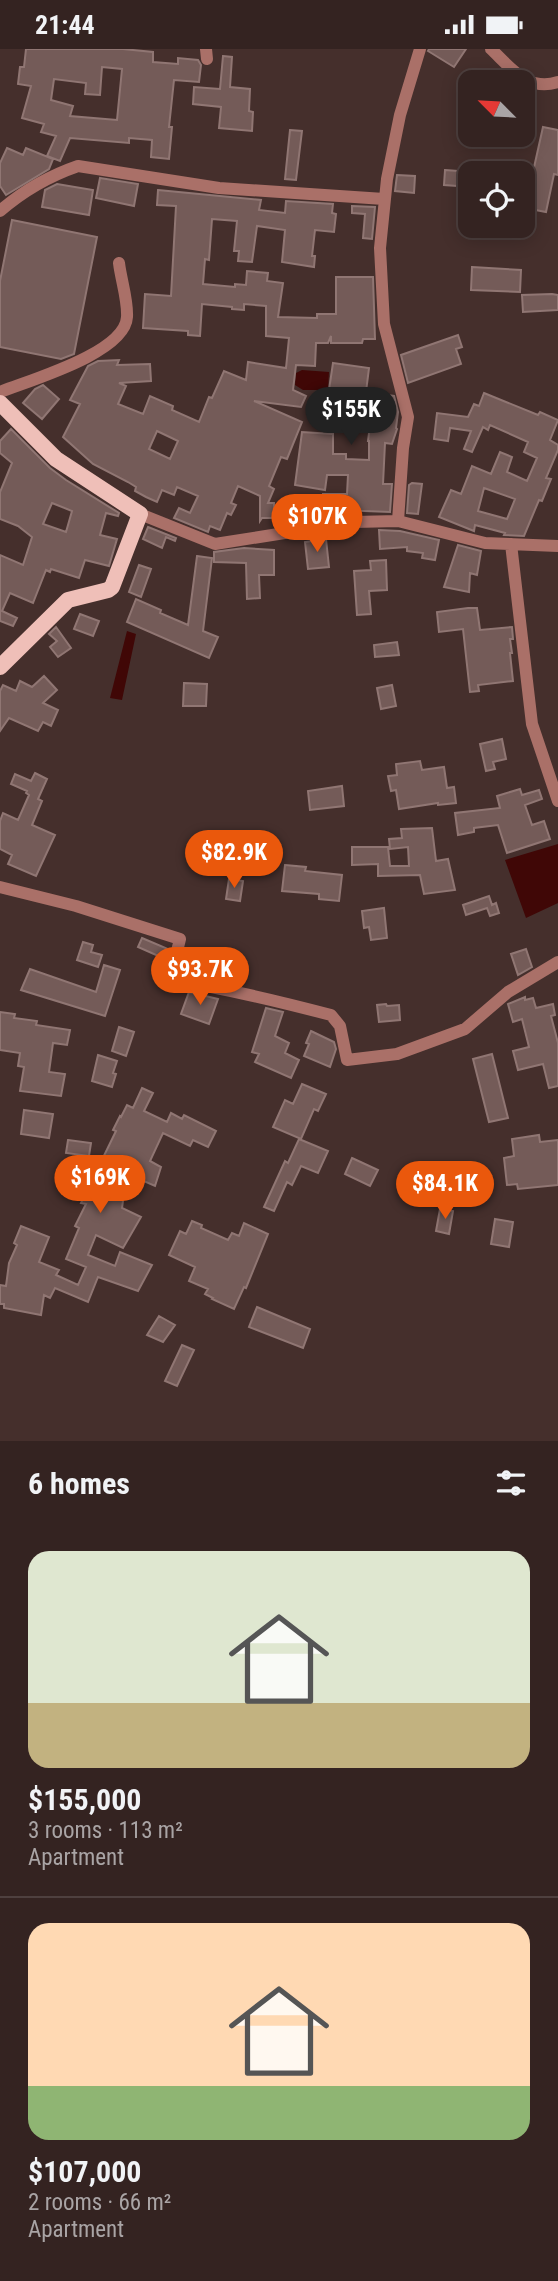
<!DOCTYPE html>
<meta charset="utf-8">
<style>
body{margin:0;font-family:"Roboto Condensed",sans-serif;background:#3c2b2a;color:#f1f3f6;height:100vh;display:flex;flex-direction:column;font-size:26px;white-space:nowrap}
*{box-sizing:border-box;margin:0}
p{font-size:23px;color:#a9a4a5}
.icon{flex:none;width:38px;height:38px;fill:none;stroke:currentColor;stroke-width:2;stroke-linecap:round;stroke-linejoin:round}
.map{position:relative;height:1392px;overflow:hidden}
.details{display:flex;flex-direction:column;background:#342321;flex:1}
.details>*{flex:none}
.needle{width:46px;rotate:294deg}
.fabs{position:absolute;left:458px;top:21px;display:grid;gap:14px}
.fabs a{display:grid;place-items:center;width:77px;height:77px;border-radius:14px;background:#342321;box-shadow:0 4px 18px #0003,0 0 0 2px #4e403f;font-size:35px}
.price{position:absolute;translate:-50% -60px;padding:0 16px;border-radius:24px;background:#ea580c;color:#fff;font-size:23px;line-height:46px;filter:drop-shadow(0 2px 4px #0008)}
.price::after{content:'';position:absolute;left:50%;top:42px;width:21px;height:16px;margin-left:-10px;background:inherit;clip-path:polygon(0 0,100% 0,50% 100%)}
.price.on{background:#222;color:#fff}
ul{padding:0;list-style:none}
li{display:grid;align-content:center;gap:14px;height:371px;padding:0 28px}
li+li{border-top:2px solid #4e403f}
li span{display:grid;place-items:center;height:217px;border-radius:21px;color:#555}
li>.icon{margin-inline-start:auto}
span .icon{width:126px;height:126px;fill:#fffc;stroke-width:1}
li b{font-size:30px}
h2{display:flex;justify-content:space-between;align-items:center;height:84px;padding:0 28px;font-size:30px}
.status{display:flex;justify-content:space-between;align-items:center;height:49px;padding:0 35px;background:#342321;direction:ltr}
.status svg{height:19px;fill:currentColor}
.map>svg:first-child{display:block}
.water{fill:#400706}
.building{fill:#745b58;stroke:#907673;stroke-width:2;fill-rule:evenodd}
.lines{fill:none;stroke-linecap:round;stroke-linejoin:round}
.minor{stroke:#aa7068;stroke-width:12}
.major{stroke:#efbfb8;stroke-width:16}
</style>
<div class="status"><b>21:44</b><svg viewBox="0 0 49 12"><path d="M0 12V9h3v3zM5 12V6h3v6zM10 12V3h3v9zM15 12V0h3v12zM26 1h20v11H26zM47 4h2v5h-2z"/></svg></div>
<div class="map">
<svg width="558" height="1392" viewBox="0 0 558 1392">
<rect width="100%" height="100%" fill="#452f2c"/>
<path class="water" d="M 302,321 L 329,323 L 328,341 L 303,341 L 295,336 L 296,324 Z
M 127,582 L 136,585 L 122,651 L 110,649 Z
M 558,795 L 558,854 L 526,869 L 505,811 Z"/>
<path class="building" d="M 26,0 L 123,0 L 153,3 L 153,13 L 178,15 L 178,9 L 198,11 L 201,16 L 199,33 L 174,31 L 169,78 L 172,78 L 169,110 L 151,108 L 152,91 L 129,89 L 129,94 L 70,89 L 60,112 L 47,107 L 56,87 L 41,83 L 44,75 L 22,69 L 31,37 L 18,35 L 20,18 L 24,18 ZM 102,18 L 122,20 L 117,71 L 70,67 L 73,57 L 51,51 L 54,30 L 86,34 L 85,45 L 100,46 Z
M 429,0 L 466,0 L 454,18 L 428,2 Z
M 223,7 L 232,8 L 230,38 L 250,40 L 249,62 L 253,63 L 252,82 L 219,79 L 221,58 L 193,55 L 194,38 L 220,40 Z
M 543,78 L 558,81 L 558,126 L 554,125 L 546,163 L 525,159 Z
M 290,81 L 302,82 L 296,131 L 285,130 Z
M 7,99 L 23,106 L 26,99 L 53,110 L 49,120 L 6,146 L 0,137 L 0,114 Z
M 445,121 L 471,123 L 471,138 L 444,136 Z
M 397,126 L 415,127 L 414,144 L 395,142 Z
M 100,129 L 138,135 L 134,157 L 96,149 Z
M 57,135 L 93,141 L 89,166 L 42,158 L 45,141 Z
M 158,141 L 261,151 L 259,161 L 285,164 L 286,152 L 333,155 L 332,164 L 336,165 L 334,183 L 315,181 L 312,207 L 315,207 L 314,218 L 282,213 L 285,181 L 257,177 L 252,213 L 238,212 L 239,202 L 234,202 L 237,172 L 212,170 L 209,211 L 205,210 L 203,235 L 235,238 L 235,235 L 246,236 L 247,222 L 268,224 L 267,232 L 283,234 L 278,268 L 317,269 L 317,265 L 336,265 L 336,228 L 373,228 L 375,290 L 363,290 L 362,294 L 331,294 L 331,287 L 328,294 L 316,294 L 315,317 L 296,316 L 293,341 L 306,347 L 301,358 L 254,352 L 302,373 L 287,410 L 281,408 L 269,437 L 274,440 L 268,454 L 274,454 L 274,469 L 262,469 L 260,472 L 260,447 L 238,437 L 231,454 L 236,456 L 231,466 L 227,464 L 220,481 L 210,477 L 208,483 L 174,469 L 179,459 L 190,464 L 198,447 L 177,438 L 174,446 L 162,441 L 157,453 L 146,448 L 135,442 L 136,438 L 128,433 L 93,415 L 63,388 L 80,355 L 70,351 L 88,317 L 98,312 L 119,311 L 117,316 L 150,315 L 151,332 L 119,334 L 126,337 L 118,355 L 143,365 L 150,347 L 173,357 L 172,361 L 199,373 L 209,348 L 212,349 L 224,322 L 246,331 L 248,313 L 286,319 L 289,289 L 266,287 L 266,257 L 244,255 L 244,261 L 232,260 L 232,258 L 202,255 L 200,287 L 188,286 L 188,282 L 143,279 L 145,245 L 171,247 L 176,157 L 157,156 ZM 157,382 L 178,392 L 170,410 L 149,400 Z
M 352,157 L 375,158 L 372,190 L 363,189 L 365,165 L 352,164 Z
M 12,171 L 97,188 L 74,305 L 61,310 L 0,298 L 0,232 Z
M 472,218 L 521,221 L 520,243 L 471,241 Z
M 552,245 L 558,246 L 558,261 L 523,263 L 522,246 Z
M 458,286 L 462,298 L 456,300 L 461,315 L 408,334 L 401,306 Z
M 333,314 L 369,319 L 366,343 L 394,347 L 398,363 L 396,379 L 397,380 L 392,395 L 385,394 L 383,435 L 392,435 L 390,463 L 338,461 L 338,467 L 323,468 L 323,445 L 347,445 L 348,426 L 327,426 L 325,441 L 295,436 L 302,383 L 333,385 L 333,405 L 346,405 L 346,410 L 369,411 L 369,392 L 368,392 L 371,368 L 326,361 Z
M 43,336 L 59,350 L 42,370 L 23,354 L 35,340 Z
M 484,344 L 538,366 L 540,363 L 558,371 L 550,391 L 558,396 L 558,401 L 546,429 L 551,430 L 542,452 L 539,451 L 524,487 L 504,486 L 505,484 L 475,476 L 474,482 L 439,468 L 451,441 L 461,445 L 472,417 L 491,425 L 500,403 L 512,408 L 507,423 L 527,432 L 537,409 L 524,403 L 528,393 L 490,376 L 488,381 L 483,378 L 472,403 L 464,400 L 471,382 L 450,379 L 448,392 L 434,390 L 437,364 L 468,368 L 474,355 L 479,357 ZM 484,439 L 515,450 L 507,470 L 478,462 Z
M 11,380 L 50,419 L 66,431 L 119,464 L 118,467 L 106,464 L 100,486 L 117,490 L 109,517 L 85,511 L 79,529 L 51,520 L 50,523 L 46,521 L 33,554 L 10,544 L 2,562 L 17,569 L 13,577 L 0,572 L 0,506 L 23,516 L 32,488 L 18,477 L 0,470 L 0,443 L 12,414 L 0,404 L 0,392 ZM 52,454 L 72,462 L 66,483 L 43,475 Z
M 412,434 L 422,435 L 418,465 L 407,464 L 409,436 Z
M 148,478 L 176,489 L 175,492 L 166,488 L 162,499 L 143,490 Z
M 379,481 L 400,482 L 439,491 L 435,511 L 422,509 L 423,504 L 407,502 L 407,498 L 380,500 Z
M 326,490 L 329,518 L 308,520 L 305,493 Z
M 458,496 L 481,502 L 477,526 L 470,524 L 469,543 L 444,538 Z
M 244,499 L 274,501 L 274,526 L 259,526 L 260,549 L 247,550 L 246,514 L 214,513 L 214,503 Z
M 197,507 L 212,509 L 203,582 L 218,588 L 209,609 L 127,573 L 136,550 L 161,561 L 160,564 L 188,576 Z
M 386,511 L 387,541 L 369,542 L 371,565 L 357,566 L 354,522 L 371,521 L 370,512 Z
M 139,516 L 151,520 L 141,548 L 129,543 Z
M 468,559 L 477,559 L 480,581 L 512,578 L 513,590 L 510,590 L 512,604 L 510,604 L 513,632 L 478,636 L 479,642 L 470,643 L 463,580 L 439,583 L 437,563 Z
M 80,565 L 99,572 L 93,587 L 74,580 Z
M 56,578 L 71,599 L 58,608 L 50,598 L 57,592 L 49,585 Z
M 397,593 L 399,606 L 375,608 L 374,596 Z
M 44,627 L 57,641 L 43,654 L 58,661 L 51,677 L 43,673 L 38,682 L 9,669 L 0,682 L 0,642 L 3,636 L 16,642 L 20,632 L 32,638 Z
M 184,634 L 207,635 L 206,657 L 183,657 Z
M 392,636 L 396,657 L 381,660 L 377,639 Z
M 502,690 L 506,710 L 493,713 L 495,720 L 486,722 L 480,695 Z
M 420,712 L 422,721 L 444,718 L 447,739 L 454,738 L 456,754 L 438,756 L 438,754 L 399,760 L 396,741 L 391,742 L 388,727 L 397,726 L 396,715 Z
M 35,724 L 47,730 L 38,750 L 42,752 L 32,776 L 55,786 L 36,827 L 8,815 L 12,806 L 0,800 L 0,772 L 3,764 L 18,771 L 29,746 L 26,744 L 27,742 L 11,735 L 15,725 L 31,732 Z
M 342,737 L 344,757 L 310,761 L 308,742 Z
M 520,740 L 522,746 L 539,741 L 542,750 L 525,756 L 532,776 L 544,772 L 550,790 L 507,804 L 498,776 L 474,779 L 474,783 L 458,786 L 455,764 L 500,759 L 497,747 Z
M 432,779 L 436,812 L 448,810 L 455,841 L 424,845 L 420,826 L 378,827 L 378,815 L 352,816 L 352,798 L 388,798 L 390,817 L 409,817 L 408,798 L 390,800 L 389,790 L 402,789 L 401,780 Z
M 285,816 L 306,818 L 305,822 L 342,826 L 339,852 L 319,850 L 319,845 L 282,842 Z
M 229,830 L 243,832 L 240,852 L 226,850 Z
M 489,847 L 492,856 L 496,854 L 499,864 L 490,867 L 487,859 L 466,866 L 463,856 Z
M 384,859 L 387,889 L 371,891 L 369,878 L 364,879 L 362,862 Z
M 142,889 L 168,900 L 162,927 L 156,925 L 163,909 L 138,898 Z
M 83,893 L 93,896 L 91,903 L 102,906 L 98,918 L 77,911 Z
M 526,900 L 532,918 L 518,926 L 511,905 Z
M 104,916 L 120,921 L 105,967 L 21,941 L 30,920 L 96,943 Z
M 189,943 L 218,950 L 209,975 L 181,965 Z
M 525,948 L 525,951 L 533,949 L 536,959 L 553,955 L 555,966 L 551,967 L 558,994 L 558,1037 L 549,1039 L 543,1015 L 518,1021 L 513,1002 L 529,998 L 522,970 L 513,973 L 508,955 Z
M 386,955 L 387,957 L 399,956 L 400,971 L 379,973 L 377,956 Z
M 266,959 L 283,963 L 275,987 L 289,994 L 285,1004 L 299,1011 L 291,1029 L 255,1013 L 259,1005 L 252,1003 Z
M 0,963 L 15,965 L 14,969 L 37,972 L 36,976 L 70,981 L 67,996 L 53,994 L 49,1023 L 65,1025 L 61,1047 L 20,1042 L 24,1018 L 18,1017 L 20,1004 L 0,1001 Z
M 119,978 L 134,983 L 126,1007 L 112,1002 Z
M 311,982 L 334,993 L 336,1000 L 330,1018 L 304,1007 L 309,995 L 306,994 Z
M 492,1005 L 508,1069 L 489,1073 L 473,1010 Z
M 98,1006 L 117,1012 L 113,1024 L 116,1025 L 112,1038 L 92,1032 Z
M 302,1035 L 326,1045 L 318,1062 L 314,1060 L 301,1090 L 273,1078 L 285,1051 L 293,1055 Z
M 142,1039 L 153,1044 L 144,1062 L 167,1073 L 171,1064 L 182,1070 L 184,1066 L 216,1082 L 208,1098 L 193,1091 L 190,1097 L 163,1084 L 150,1112 L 161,1118 L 155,1137 L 139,1130 L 140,1128 L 118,1118 L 115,1143 L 124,1145 L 122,1159 L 141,1168 L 123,1199 L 96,1186 L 88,1206 L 115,1217 L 120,1203 L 152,1216 L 138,1242 L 98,1228 L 88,1253 L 55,1239 L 50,1249 L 44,1246 L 41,1266 L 4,1259 L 4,1255 L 0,1255 L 0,1236 L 6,1237 L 9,1214 L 17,1196 L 14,1194 L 21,1177 L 49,1188 L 39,1213 L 59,1221 L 56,1226 L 78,1236 L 86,1218 L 66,1210 L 79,1179 L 75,1177 L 86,1155 L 81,1154 L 116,1082 L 113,1081 L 120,1067 L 121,1068 L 127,1056 L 133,1059 Z
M 24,1061 L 53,1065 L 49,1089 L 21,1085 Z
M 539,1086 L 540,1093 L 558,1091 L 558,1136 L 518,1140 L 517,1135 L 507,1136 L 504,1109 L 514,1107 L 512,1090 Z
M 299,1090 L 328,1102 L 318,1124 L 301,1117 L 292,1136 L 287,1133 L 274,1162 L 264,1158 L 285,1112 L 288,1114 Z
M 68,1091 L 91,1094 L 89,1107 L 66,1104 Z
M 352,1109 L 378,1121 L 370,1137 L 345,1125 Z
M 440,1160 L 453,1162 L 449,1185 L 436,1182 Z
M 495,1170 L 513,1173 L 509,1198 L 491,1195 Z
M 192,1172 L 202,1176 L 201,1179 L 228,1191 L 232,1184 L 239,1187 L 244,1174 L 268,1185 L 246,1239 L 244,1238 L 234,1260 L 212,1250 L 213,1249 L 205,1245 L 208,1240 L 189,1232 L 195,1218 L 169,1206 L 180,1182 L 186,1185 Z
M 257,1258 L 310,1280 L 303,1299 L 249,1278 Z
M 159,1267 L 175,1276 L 163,1293 L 147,1286 Z
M 182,1296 L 194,1301 L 177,1337 L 165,1332 Z"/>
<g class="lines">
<path class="minor" d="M 206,0 L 207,10
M 491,0 C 511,19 528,43 558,33
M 0,162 C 23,142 49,127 78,117 L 219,139 L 384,150
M 0,343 C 30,331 125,304 127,268 C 128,251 121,231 119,214
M 140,465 L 215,495 L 354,473 L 398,472 L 485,494 L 558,497
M 398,472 L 403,399 L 408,368 L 384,275 L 380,199 L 387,130 L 400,66 L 420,0
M 511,495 L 532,675 L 558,752
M 0,838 L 76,857 L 180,890 L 170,931 C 225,939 278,952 331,966 L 340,977 L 347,1011 L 397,1005 L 465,980 L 508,943 L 558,913"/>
<path class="major" d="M 0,354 L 56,410 L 140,465 L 112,538 L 108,541 L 68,551 L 0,618"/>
</g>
</svg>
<div class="fabs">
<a><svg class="needle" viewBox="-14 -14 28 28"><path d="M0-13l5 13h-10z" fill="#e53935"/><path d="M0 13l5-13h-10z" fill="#a9a4a5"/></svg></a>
<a><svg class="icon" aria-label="locate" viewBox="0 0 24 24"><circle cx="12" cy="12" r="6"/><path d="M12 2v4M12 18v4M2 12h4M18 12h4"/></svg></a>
</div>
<b class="price on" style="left:351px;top:398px">$155K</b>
<b class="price" style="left:317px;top:505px">$107K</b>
<b class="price" style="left:234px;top:841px">$82.9K</b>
<b class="price" style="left:200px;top:958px">$93.7K</b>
<b class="price" style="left:100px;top:1166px">$169K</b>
<b class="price" style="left:445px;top:1172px">$84.1K</b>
</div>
<section class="details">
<h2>6 homes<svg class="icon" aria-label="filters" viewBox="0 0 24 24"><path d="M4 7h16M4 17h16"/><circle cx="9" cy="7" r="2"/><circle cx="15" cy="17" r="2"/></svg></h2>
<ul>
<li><span style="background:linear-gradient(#dfe7d0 70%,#c2b280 0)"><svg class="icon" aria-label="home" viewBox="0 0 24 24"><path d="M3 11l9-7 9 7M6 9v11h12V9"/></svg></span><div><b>$155,000</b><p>3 rooms · 113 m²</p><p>Apartment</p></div></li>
<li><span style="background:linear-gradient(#ffd9b3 75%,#8fb573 0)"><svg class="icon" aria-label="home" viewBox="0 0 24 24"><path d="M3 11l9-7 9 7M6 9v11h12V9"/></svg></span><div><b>$107,000</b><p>2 rooms · 66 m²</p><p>Apartment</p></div></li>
</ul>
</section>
